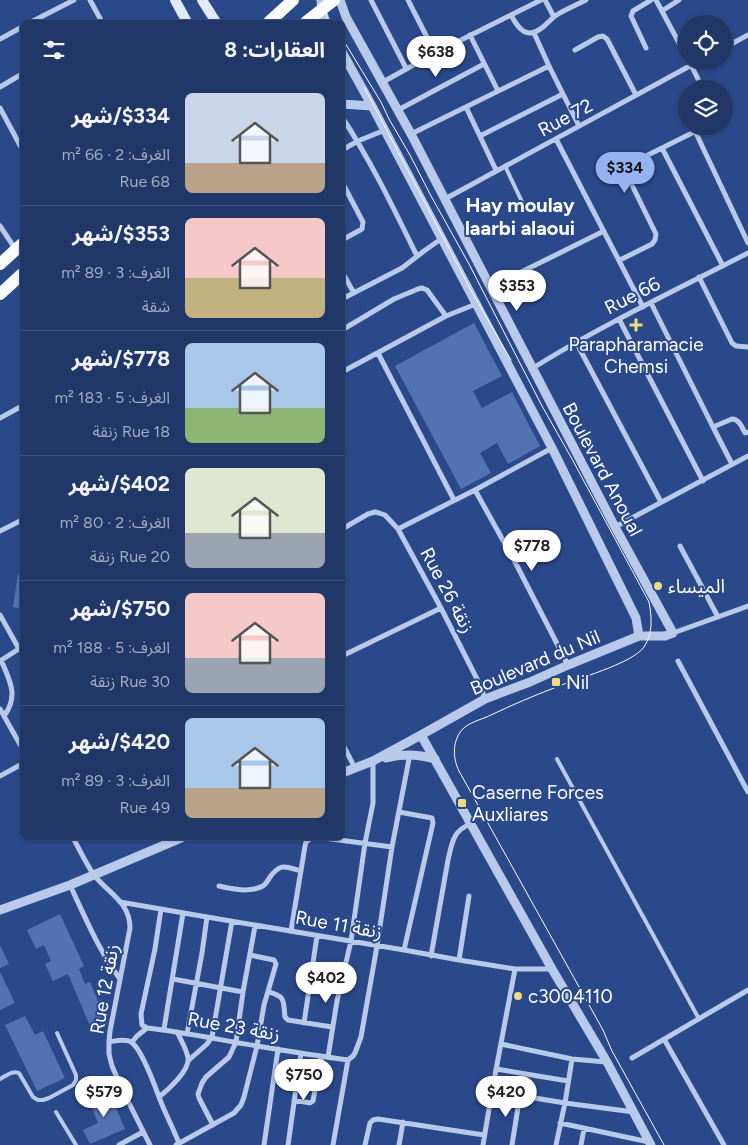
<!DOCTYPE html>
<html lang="ar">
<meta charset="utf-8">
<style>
body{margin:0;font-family:Figtree,"Noto Sans Arabic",sans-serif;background:#2d4271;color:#f1f3f6;direction:rtl;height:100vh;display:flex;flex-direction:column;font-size:19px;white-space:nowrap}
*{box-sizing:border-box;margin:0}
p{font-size:16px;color:#a2acc0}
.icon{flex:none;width:28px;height:28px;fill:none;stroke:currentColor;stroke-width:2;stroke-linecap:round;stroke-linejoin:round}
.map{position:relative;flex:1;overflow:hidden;direction:ltr}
.sheet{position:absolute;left:20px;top:20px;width:325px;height:820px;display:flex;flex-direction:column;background:#203768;border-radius:8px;box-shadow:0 1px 4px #0004,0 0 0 1px #3d517c;direction:rtl}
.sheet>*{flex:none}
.fabs{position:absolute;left:678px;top:15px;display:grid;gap:10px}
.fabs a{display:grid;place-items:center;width:55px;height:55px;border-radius:50%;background:#203768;box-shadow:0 1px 4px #0004,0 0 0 1px #3d517c;font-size:25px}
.price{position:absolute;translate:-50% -42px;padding:0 11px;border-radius:18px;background:#fff;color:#222;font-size:16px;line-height:32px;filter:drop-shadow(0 1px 2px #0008)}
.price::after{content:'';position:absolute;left:50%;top:30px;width:15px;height:11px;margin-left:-8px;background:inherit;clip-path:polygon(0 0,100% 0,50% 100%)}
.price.active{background:#95b2f1;color:#111}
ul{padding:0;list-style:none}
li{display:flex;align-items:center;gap:15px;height:125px;padding:0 20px}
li+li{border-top:1px solid #3d517c}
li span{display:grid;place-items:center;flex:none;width:140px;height:100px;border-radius:8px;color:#555}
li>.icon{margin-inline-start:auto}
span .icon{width:60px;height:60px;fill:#fffc;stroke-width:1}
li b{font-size:21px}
h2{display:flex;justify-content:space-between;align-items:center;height:60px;padding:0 20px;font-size:21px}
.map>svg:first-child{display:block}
.building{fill:#5372b1}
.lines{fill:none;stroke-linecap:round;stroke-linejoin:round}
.service{stroke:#b8c9e9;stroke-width:4}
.minor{stroke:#b8c9e9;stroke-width:5}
.tertiary{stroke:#b8c9e9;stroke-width:9}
.secondary{stroke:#e2e9f8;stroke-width:10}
.primary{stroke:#fafcfe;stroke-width:12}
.tram{stroke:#fff;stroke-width:1}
.poi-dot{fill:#efdb80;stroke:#2a498a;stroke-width:2}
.labels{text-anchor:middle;stroke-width:4;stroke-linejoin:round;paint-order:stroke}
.street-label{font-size:19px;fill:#fff;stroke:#2a498a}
.poi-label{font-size:19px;fill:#fff;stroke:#2a498a;text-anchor:start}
.neighbourhood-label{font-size:20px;font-weight:bold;fill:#fff;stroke:#2a498a}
</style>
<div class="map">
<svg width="748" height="1145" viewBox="0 0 748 1145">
<rect width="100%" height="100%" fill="#2a498a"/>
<path class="building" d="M 474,323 L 502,376 L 473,391 L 482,408 L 512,392 L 540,446 L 508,464 L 497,443 L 480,453 L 491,473 L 461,489 L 395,366 Z
M 18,574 L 22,574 L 22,609 L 13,607 Z
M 60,914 L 84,966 L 79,969 L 85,984 L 90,982 L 107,1022 L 107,1024 L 92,1031 L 68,974 L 53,981 L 45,964 L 51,961 L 44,945 L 36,949 L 27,930 Z
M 0,945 L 9,964 L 0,968 Z
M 0,972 L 15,1003 L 0,1010 Z
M 25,1016 L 35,1035 L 43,1031 L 65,1078 L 37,1091 L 5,1025 Z
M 109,1091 L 125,1129 L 90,1144 L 83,1130 L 98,1123 L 88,1099 Z"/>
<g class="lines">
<path class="service" d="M 505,166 L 525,208
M 557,759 L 699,1019
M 0,1079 C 6,1076 12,1070 19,1073 L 33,1097 L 38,1100 L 43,1100 L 49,1098 L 73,1085 L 76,1080 L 76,1075 L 57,1033
M 56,1112 L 76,1145"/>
<path class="minor" d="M 90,0 L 102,22
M 371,0 L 406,68
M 408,0 L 435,53
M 545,0 L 554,17
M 656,0 L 686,56
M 662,11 L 679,0
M 511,15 C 519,30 527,40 543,27 C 547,24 551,19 555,16 C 564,10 576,5 586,0
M 31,22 L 74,0
M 534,33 L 549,66 L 579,126
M 470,35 L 498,91
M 0,39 L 22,27
M 646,48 L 631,16 L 633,11 L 651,0
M 724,48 L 748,35
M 575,50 L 598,37 L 603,36 L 607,39 L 636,95
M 689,61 L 703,89
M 383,82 L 435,53 L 541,0
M 0,87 L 22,74
M 466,107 L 496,170
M 0,108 L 22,149
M 398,110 L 484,64
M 342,117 C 371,161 394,209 417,256
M 695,131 L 748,243
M 411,134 L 549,66
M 480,136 L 563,94
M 556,139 L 643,307
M 662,148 L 723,266
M 342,150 L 358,141 L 385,130
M 342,182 L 363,222 L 362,229 L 342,240
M 445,199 L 699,61
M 0,226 L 16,250
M 620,260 L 652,244 L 655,240 L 656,234 L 628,177 L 627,170 L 628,165 L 706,126
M 342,272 L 354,293
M 699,277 L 732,343 L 736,346 L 748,347
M 491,287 L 604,231
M 342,299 L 402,268 L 424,251 L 441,239
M 651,303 L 713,427 L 732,419 C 739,419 742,427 745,433 L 748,432
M 619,319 L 703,481
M 342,330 L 394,299 L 418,289 L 422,288 L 427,290 L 446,316
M 576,342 L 661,502
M 378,353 L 454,500
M 533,368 C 602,325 676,290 748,253
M 342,372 L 446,316 L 476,304
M 0,418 L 22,406
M 713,427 L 732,464
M 475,490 L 515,562 L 568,665
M 615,527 L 748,456
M 342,529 L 368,514 L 375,512 L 379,513 L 385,515 L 398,529 L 441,608 L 480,685 L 485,699
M 398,529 L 475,490 L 552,448
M 0,531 L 22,520
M 680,546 L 718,617
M 0,615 L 19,649
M 673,633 L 748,606
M 342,656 L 441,608
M 1,660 C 10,681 19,696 4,716
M 0,661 L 22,647
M 678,661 L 748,792
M 0,709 L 22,748
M 342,743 L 355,768
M 0,776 L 22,764
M 399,812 L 432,818 L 433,823 L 404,950
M 73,838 C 80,850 86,864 94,875 C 108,893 130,902 130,928 L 110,1031 L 109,1042 L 109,1054 L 112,1066 L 121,1087 L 150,1145
M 392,847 L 410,754
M 70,885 C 85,917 99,951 120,979
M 219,886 C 232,889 250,893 263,886 C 266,884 268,880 270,877 C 281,862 286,867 301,871
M 120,902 L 207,917 L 404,950 L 459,960 L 515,969 L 552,969
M 291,931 L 305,846 L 306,842 L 311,838
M 431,956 L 448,860 C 452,843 453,830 471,824
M 459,960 L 469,896
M 173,979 L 243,992
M 269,992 C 286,997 283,1000 285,1017 L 288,1020 L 332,1027
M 304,1023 L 317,936
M 147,1028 C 184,1032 220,1040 257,1046 C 287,1051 318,1056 348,1060 L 353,1056 L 355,1053 L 361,1037 L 377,946 L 392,847 L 324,838
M 147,1028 L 142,1025 L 141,1014 L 155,949 L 161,909
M 164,1029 L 183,913
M 187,1034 L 202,953 L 207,917
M 664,1039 L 724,1145
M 109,1042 C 115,1041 125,1038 131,1042 C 141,1048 155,1086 159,1097 C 165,1113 173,1128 179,1143
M 132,1042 L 137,1036 L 147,1028
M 501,1044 L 572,1059 L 606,1062
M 328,1057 L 337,1001 L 351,941 L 365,843 L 373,803 L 373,761
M 632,1058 L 748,990
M 189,1060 L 207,1044 L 212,1037 L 232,921
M 496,1069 L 568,1081
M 492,1091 L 565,1103 L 634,1112
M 159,1097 C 168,1090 190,1070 188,1058 C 187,1050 181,1040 177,1032
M 294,1100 L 310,1103 L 313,1101 L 321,1056
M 560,1123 L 649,1142
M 213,1125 L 199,1098 L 198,1094 L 202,1083 L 206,1077 L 229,1057 L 236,1042 L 243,992 L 255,926
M 119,1145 L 143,1132
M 176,1145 L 234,1113 L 241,1105 L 244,1097 L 257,1046 L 264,1005 L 276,964 L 274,960 L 250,955
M 264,1145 L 278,1049
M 288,1145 L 301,1053
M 333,1145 L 348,1060
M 365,1145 L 370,1123 L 373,1120 L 378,1119 L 484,1135
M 399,1145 L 403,1122
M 483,1145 L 492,1091 L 515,969
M 512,1145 L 520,1095
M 556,1145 L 565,1103 L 572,1059
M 581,1145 L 584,1129"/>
<path class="tertiary" d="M 321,0 L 322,11 L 326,22
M 340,0 L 346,17 L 411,134 L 615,527 L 673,633 L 665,636 L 639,636 L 568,665 L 530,682 L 485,699 L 421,735 L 373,761 L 342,773
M 342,52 L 372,106
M 342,104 L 372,106 L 552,448 L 636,618 L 639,636
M 421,735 L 552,969 L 607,1062 L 651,1145
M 386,758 C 403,753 418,754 435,759
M 0,910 L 70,885 L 181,838"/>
<path class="secondary" d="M 175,0 L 187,22
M 202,0 L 216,22"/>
<path class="primary" d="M 269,22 L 293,0
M 306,22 L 334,0
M 0,264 L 22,244
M 0,294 L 22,274"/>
<path class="tram" d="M 325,0 L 326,15 L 329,22
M 342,38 L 381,102 L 389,119 L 410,155 L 431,196 L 469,264 L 542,406 L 572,459 L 649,602 C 652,618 653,633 644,647 C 632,664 575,679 554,688 C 533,696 512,705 491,715 C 481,720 468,722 461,731 C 452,743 453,759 459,771 L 603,1030 L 612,1051 L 664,1145
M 364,87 L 473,294 L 511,360"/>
</g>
<g class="poi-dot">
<path d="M633.5 317.5h5v5h5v5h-5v5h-5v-5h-5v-5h5z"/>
<circle cx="658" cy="586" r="5"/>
<rect x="551" y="677" width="10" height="10" rx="2.5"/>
<rect x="457" y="798" width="10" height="10" rx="2.5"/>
<circle cx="518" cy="996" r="5"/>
</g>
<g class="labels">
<g class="street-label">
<text transform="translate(565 117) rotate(-28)" y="7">Rue 72</text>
<text transform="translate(632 295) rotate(-27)" y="7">Rue 66</text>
<text transform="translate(603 469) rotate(62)" y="7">Boulevard Anoual</text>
<text transform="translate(448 590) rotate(62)" y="7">Rue 26 زنقة</text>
<text transform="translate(535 662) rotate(-23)" y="7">Boulevard du Nil</text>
<text transform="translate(339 924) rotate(10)" y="7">Rue 11 زنقة</text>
<text transform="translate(104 989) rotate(-80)" y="7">Rue 12 زنقة</text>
<text transform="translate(234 1026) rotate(10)" y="7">Rue 23 زنقة</text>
</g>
<g class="poi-label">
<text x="636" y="351" text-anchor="middle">Parapharamacie<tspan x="636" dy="22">Chemsi</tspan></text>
<text x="668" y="593">الميساء</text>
<text x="566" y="689">Nil</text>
<text x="472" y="799">Caserne Forces<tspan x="472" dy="22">Auxliares</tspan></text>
<text x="528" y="1003">c3004110</text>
</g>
<g class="neighbourhood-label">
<text x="520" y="212">Hay moulay<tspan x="520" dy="23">laarbi alaoui</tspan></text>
</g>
</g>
</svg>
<div class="fabs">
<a><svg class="icon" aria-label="locate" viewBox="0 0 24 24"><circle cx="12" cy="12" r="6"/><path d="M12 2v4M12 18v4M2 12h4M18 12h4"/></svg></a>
<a><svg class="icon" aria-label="layers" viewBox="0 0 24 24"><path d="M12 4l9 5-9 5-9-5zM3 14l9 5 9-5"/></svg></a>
</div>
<b class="price" style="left:436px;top:78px">$638</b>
<b class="price active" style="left:625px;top:194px">$334</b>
<b class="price" style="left:517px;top:312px">$353</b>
<b class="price" style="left:532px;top:572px">$778</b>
<b class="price" style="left:326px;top:1004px">$402</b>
<b class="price" style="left:304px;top:1101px">$750</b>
<b class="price" style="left:104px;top:1118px">$579</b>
<b class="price" style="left:506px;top:1118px">$420</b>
<section class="sheet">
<h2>العقارات: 8<svg class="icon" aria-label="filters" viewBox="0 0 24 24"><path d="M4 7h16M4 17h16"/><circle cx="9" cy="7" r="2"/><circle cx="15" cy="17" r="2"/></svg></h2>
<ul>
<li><span style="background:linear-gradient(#c9d6e8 70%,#b9a48a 0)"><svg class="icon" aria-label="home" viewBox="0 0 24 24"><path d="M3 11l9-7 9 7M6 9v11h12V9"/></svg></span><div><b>$334/شهر</b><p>الغرف: 2 · 66 m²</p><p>Rue 68</p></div></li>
<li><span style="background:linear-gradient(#f6c9c9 60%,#c2b280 0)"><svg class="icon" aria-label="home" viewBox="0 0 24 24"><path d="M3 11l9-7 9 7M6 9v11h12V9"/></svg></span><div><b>$353/شهر</b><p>الغرف: 3 · 89 m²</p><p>شقة</p></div></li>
<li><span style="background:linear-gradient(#a9c7e8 65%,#8fb573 0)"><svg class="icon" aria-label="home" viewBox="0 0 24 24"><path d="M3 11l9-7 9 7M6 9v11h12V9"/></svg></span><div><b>$778/شهر</b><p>الغرف: 5 · 183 m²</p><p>Rue 18 زنقة</p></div></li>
<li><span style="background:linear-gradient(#dfe7d0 65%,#9aa5b1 0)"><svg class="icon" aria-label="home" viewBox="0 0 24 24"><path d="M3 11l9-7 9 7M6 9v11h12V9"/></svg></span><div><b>$402/شهر</b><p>الغرف: 2 · 80 m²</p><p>Rue 20 زنقة</p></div></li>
<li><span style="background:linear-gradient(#f6c9c9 65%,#9aa5b1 0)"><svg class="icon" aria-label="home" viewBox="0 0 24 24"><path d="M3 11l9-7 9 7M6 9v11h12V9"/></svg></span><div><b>$750/شهر</b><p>الغرف: 5 · 188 m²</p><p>Rue 30 زنقة</p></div></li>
<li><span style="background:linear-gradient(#a9c7e8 70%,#b9a48a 0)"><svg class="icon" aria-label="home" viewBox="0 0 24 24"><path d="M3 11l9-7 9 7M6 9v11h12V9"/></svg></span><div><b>$420/شهر</b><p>الغرف: 3 · 89 m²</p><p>Rue 49</p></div></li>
</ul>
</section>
</div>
